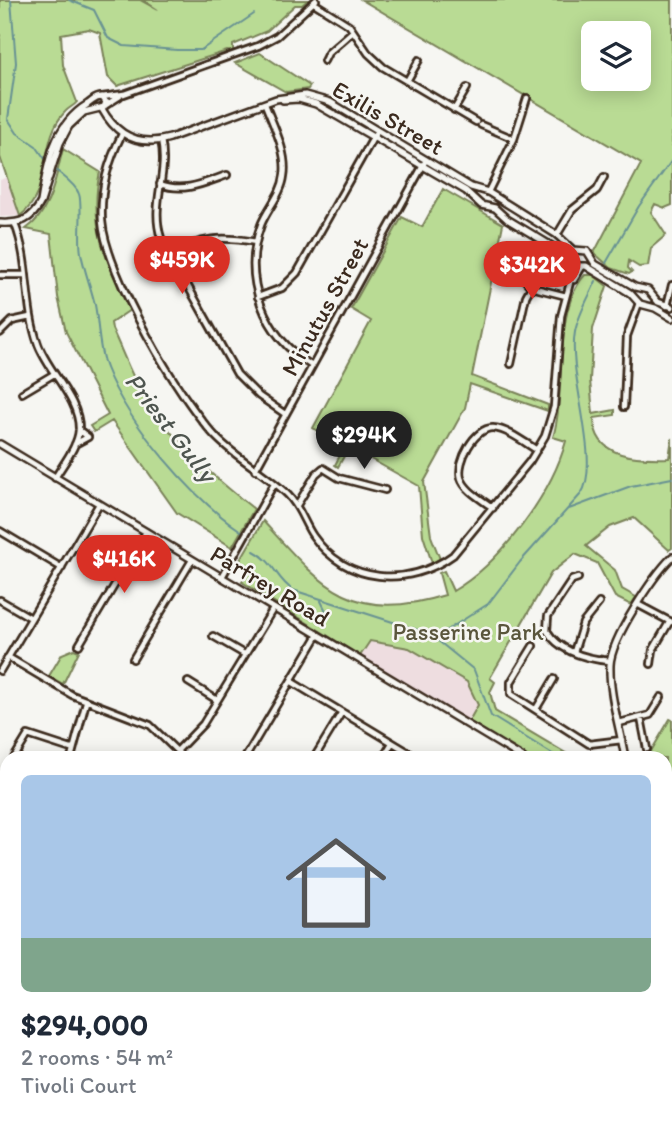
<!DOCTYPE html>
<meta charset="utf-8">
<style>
body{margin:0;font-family:Itim,sans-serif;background:#f6f6f7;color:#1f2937;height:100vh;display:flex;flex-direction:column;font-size:26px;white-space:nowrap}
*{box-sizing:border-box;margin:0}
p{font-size:23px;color:#747a83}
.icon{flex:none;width:38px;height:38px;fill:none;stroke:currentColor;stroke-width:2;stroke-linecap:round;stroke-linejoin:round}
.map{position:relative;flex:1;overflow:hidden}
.side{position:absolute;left:0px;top:751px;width:672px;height:387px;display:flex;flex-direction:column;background:#fff;border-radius:21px 21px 0 0;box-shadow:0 4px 18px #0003}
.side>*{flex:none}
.tools{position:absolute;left:581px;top:21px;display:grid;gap:14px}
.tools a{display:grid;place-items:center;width:70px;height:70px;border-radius:10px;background:#fff;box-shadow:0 4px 18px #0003;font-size:35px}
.price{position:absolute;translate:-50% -60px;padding:0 16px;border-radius:24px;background:#d93025;color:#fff;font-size:23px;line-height:46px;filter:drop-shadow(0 2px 4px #0008)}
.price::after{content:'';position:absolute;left:50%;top:42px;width:21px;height:16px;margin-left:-10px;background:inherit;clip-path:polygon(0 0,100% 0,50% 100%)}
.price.on{background:#222;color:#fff}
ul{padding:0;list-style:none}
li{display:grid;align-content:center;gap:14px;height:371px;padding:0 21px}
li+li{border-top:2px solid #e0e1e3}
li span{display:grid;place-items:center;height:217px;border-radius:10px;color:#555}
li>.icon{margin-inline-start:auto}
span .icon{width:126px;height:126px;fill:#fffc;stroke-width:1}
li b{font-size:30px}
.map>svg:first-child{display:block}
.built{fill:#eedde0}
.green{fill:#b9db94;stroke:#7a8259;stroke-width:2;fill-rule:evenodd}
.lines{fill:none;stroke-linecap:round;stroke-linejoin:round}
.stream{stroke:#689293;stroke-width:2}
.street-casing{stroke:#3b2a1e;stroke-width:10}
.secondary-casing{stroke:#3b2a1e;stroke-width:10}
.street{stroke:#f6f6f2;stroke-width:4.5}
.secondary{stroke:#f6f6f2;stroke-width:5}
.labels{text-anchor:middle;stroke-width:5;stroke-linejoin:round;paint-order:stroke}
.street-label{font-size:24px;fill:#3b2a1e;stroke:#f6f6f2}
.park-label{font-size:24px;fill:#5a563c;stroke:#f6f6f2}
.water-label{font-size:26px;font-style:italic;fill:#4e554f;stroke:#f6f6f2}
</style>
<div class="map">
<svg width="672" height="1136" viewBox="0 0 672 1136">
<rect width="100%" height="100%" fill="#f6f6f2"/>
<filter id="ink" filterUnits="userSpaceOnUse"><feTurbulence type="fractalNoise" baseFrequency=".0143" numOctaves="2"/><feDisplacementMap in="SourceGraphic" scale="14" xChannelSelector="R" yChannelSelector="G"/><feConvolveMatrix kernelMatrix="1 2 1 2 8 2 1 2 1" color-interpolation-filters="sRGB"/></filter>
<g filter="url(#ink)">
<path class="built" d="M 7,177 L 20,216 L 0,217 L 0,180 Z
M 370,641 L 409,648 L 467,682 L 478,705 L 469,721 L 361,656 Z"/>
<path class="green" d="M 0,0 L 140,0 L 158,10 L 143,0 L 308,0 L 302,5 L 295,5 L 267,31 L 233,45 L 233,52 L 227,51 L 117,86 L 108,77 L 100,33 L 89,29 L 61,34 L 63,65 L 77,102 C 74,106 68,108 65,112 C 38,139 53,192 20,216 L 0,157 Z
M 362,0 L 672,0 L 672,205 L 665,208 L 655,204 L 651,212 L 666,235 L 651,248 L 648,266 L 639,267 L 629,261 L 628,268 L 632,272 L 629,274 L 611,268 L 594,253 L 641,164 ZM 593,33 L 639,33 L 639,79 L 593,79 Z
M 260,53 L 310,86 L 308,89 L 286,92 L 235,63 Z
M 63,149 L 100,172 C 88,224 107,264 130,310 L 111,323 L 112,329 C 122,350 130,373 142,393 C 171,440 211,475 254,509 L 232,547 L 177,513 L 112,421 L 94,432 L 90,426 L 108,415 L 66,332 L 58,297 L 51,234 L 26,229 C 52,211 55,178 63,149 Z
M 443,189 L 503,224 L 472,376 L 548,405 L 548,411 L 470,384 L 465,408 L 424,482 L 431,536 L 440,559 L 432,563 L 423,535 L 419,486 L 349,447 L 338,467 L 335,465 L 345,446 L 313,428 L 371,321 L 351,309 L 402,217 L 422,227 Z
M 585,275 L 593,275 L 607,286 L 593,329 L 590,380 L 593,414 L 615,410 L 615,415 L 594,418 C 594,459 639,459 669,458 L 672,438 L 672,548 L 669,550 L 634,518 L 610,527 L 586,546 L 615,570 L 622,589 L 636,597 L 631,605 L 615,597 L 597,563 L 575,554 L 551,573 L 490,678 L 495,682 L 490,692 L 495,711 L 574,758 L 528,758 L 469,721 L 478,705 L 467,682 L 409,648 L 370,641 L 360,656 L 242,582 L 250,569 L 239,562 L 263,521 C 322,586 351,624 445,595 L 439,573 L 444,571 L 453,591 C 500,564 552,493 566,441 L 553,437 C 567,391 552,310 585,275 Z
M 74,649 L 79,651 L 63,684 L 49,676 L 62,654 Z
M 670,719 L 672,720 L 672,920 L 665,917 L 665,758 L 647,758 Z"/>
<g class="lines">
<path class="stream" d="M 11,0 L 16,63 L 8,119 L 17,133 L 36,146 L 45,159
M 69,0 L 94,10 L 108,38 L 124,46 L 177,50 L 201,50 L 254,14
M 57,171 C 64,177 76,185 79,194 C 83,205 78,238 81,253 C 84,270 91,287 95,305 C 99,325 98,348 106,368 C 128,424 192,498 241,531
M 606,263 L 639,206 L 672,160
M 569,509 L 631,486 L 672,478
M 254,551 C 275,562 275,578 293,590 L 427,633 L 441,634 L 488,604 L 520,562 L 581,494 C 602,463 567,374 575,332 C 578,315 589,297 596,281
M 321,601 L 326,611 L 326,622
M 431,635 L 474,670 L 491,716 L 559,758
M 665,828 L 672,837"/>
<g class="street-casing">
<path id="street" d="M 314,3 L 349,25 L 368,53 L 383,67 L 476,122
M 324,61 L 328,53 L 353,31
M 407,81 L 419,60
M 102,97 L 124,94 L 258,46 L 277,36 L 316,0
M 265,104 C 273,125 288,153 284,176 C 282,194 267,209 261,225 C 241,279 264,336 312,366
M 106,105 L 120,96
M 454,110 L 467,88
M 481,125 L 514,139
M 122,134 C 108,162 100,189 102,221 C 106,274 180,401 218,439 C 239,460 267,474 288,495 C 300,507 304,523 313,536 C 347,584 408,588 453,555 L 530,461 L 545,436 L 554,407 L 561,316 L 575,264
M 161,140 C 169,174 150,204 161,238 L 237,374 L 259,396 L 285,414
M 160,184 C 184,193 204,183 227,175
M 488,192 L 514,139 L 527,98
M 15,224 C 30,263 24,305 38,344 C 48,372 80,399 79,430 C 78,446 63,464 55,478
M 557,235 L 572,210 L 597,190 L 604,177
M 170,254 C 201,237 222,236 256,242
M 520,274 L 531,287 L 566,296
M 0,275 L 26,275
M 574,280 L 582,267
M 258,297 L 282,288 L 297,273 L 377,131
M 667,306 L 672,285
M 0,333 L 12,321 L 30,317
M 511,364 L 526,296 L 531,287
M 22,393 L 54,374
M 624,407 L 627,336 L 639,303
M 75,444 L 88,437 L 79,430
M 255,470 L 426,160
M 297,505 L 316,474 L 323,468 L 339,478 L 385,490
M 493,508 C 483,500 465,491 461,478 C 456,462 475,427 493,428 C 508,429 525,443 537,450
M 0,531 L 62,568
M 222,577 L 274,484
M 578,578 L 572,580 L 548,616 L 547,631 C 560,652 588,659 610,661
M 0,600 L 31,618
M 639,605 L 671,622
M 213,636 L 244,654
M 79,645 L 146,532
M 533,646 L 511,682 L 511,694 L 589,744 L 622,740
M 574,652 L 583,623 L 599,603
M 8,657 L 72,695 L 150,725 L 184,758
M 133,659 L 192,560
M 651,664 L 653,650 L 670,621
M 0,671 L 99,504
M 188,682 L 217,700
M 292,682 L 418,758
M 536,709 L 554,679
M 641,718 L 647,749
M 619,723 L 650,715 L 661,697
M 178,750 L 203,724 L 273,609
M 14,758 L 28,735 L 71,749
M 71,758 L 86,702
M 245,758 L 318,635
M 314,758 L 342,712
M 383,758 L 392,743
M 0,818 L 7,819
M 0,871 L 7,872
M 665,1092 L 672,1090
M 0,1114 L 7,1114
M 276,1130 L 286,1136
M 86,1136 L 87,1130
M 170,1136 L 171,1130
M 229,1136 L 232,1130
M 434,1136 L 439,1130
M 479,1136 L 480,1130
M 591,1136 L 591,1130"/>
</g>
<g class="secondary-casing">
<path id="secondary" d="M 283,100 L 299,99 L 316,104 L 466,191 L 481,205 L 495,208 L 507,219 L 570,257 L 578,266 L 586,266 L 630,293 L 640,304 L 655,308 L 672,318
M 102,109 C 117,136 139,147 170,138 L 276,99 L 305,95 L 330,102 L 471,187 L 488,192 L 557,235 L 573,250 L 587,251 L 595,264 L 635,287 L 648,290 L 658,302 L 672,307
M 0,223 C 20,224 32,220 41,202 L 60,143 L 69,126 L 84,112 L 104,107 L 106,102 L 102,97 C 95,97 94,100 88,104 C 53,125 47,164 41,202
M 0,444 L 523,758
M 625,758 C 620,728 609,695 610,665 C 611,639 653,576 672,557
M 665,1015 L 672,1013
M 665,1024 L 672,1022
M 349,1136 L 350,1130
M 358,1136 L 358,1130"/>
</g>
<use href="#street" class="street"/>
<use href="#secondary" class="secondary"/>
</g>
</g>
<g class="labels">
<g class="street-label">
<text transform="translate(388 118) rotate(30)" y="8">Exilis Street</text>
<text transform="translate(325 307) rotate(-61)" y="8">Minutus Street</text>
<text transform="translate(270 586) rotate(31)" y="8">Parfrey Road</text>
</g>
<g class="park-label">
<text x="468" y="640">Passerine Park</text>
</g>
<g class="water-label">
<text transform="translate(171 427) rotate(52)" y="9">Priest Gully</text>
</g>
</g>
</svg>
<div class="tools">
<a><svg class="icon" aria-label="layers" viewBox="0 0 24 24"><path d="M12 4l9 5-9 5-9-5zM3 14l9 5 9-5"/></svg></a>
</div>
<b class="price" style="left:182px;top:296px">$459K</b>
<b class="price" style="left:532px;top:301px">$342K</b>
<b class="price on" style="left:364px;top:471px">$294K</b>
<b class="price" style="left:124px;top:595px">$416K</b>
<section class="side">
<ul>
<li><span style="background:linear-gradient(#a9c7e8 75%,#7fa58c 0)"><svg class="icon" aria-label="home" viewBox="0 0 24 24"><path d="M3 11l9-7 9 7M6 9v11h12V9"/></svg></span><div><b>$294,000</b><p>2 rooms · 54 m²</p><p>Tivoli Court</p></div></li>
</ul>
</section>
</div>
